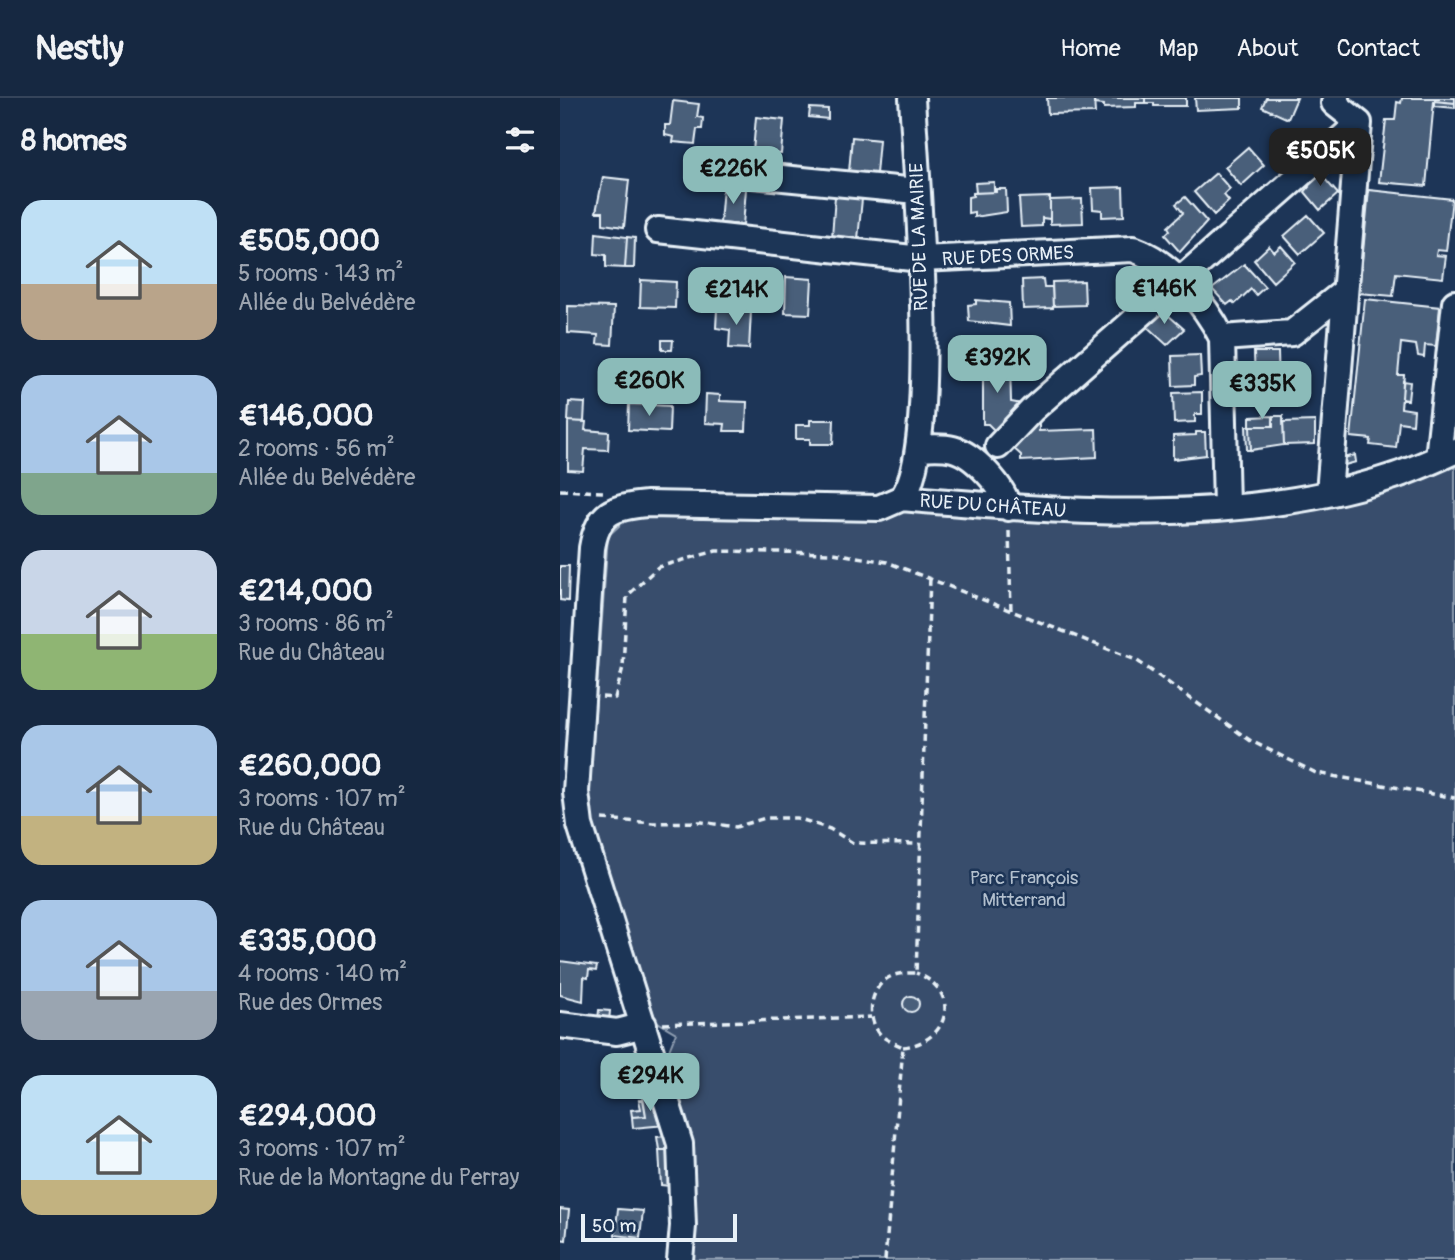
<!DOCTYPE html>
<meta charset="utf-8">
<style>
body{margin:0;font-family:Pangolin,sans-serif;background:#1f3048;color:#f1f3f6;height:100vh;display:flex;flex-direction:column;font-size:26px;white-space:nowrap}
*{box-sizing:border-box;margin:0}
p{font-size:23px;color:#9ea6b1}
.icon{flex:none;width:38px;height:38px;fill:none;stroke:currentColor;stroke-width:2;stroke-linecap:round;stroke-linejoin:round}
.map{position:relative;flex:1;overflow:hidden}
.drawer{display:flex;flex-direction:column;background:#162841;width:560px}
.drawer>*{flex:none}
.scale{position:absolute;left:21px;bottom:18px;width:156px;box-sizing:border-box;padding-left:7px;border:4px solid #e8f1f8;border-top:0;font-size:19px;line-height:24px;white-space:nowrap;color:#e8f1f8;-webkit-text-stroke:5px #1d3557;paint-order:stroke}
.price{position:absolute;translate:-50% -60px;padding:0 16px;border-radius:14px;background:#8bbbb9;color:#111;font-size:23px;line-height:46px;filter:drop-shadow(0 2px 4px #0008)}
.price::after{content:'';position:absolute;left:50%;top:42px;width:21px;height:16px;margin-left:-10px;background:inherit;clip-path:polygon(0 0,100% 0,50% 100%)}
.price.active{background:#222;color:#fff}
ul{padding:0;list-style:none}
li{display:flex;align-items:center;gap:21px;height:175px;padding:0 21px}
li span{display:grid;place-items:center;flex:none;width:196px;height:140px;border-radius:21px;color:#555}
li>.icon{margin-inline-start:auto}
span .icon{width:84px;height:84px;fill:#fffc;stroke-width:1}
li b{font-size:30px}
h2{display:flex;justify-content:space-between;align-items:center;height:84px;padding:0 21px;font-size:30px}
header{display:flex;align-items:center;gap:42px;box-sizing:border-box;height:98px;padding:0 35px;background:#162841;border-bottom:2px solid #35445a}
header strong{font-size:33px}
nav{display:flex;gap:38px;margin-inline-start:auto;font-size:24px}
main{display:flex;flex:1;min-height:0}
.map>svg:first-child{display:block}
.green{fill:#374d6c;stroke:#909fb2;stroke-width:2}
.building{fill:#495e7a;stroke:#e8f1f8;stroke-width:2}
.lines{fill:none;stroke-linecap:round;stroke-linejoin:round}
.minor-casing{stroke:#e8f1f8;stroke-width:30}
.path{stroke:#e8f1f8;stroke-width:3.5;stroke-dasharray:7 5;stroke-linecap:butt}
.minor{stroke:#1d3557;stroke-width:24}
.labels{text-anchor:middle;stroke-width:5;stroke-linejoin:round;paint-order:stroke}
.street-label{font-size:19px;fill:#e8f1f8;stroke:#1d3557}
.park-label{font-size:19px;fill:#b3c0ce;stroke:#1d3557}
</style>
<header>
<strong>Nestly</strong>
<nav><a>Home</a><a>Map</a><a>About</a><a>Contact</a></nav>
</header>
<main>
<section class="drawer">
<h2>8 homes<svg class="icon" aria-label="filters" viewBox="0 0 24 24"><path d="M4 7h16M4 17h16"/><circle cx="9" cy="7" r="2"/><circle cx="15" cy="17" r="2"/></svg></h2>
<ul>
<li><span style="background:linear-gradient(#bfe0f5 60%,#b9a48a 0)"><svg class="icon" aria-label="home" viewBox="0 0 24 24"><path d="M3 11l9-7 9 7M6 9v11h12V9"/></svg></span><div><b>€505,000</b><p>5 rooms · 143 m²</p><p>Allée du Belvédère</p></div></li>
<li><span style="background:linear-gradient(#a9c7e8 70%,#7fa58c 0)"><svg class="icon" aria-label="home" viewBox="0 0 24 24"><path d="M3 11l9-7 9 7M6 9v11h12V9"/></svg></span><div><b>€146,000</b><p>2 rooms · 56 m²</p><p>Allée du Belvédère</p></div></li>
<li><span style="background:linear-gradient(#c9d6e8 60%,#8fb573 0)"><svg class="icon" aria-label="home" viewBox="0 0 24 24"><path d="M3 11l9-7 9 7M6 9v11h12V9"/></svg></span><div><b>€214,000</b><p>3 rooms · 86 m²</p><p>Rue du Château</p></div></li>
<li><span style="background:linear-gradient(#a9c7e8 65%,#c2b280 0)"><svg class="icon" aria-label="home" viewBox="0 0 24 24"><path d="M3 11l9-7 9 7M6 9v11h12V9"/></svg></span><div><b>€260,000</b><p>3 rooms · 107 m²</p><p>Rue du Château</p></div></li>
<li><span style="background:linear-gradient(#a9c7e8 65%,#9aa5b1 0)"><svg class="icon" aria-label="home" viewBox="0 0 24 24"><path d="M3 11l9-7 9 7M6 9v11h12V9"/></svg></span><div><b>€335,000</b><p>4 rooms · 140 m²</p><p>Rue des Ormes</p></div></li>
<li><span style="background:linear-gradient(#bfe0f5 75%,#c2b280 0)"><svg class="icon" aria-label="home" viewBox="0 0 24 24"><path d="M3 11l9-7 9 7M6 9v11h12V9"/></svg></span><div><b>€294,000</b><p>3 rooms · 107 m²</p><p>Rue de la Montagne du Perray</p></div></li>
</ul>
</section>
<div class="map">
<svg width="895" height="1162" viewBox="0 0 895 1162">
<rect width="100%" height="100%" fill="#1d3557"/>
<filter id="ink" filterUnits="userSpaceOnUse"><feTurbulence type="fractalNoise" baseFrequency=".0143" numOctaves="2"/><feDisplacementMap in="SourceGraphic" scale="14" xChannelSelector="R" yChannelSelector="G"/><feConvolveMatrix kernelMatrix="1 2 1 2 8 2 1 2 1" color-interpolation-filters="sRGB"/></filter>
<g filter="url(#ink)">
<path class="green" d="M 895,360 L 895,1162 L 134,1162 L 134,1052 L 106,960 L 116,935 L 96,923 L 33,733 L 29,700 L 48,438 L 71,417 L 341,407 L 666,415 Z"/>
<path class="building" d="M 487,0 L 534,0 L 535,15 L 488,16 Z
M 534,0 L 585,0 L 585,5 L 576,5 L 576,9 L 544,10 L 544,7 L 534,6 Z
M 585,0 L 626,0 L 626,8 L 594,8 L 594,5 L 585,5 Z
M 635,0 L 682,0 L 682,10 L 636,12 Z
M 706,0 L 737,0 L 728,21 L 702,9 Z
M 842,0 L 895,0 L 895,5 L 874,3 L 866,88 L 819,84 L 826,22 L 835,22 L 837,4 L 841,5 Z
M 113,3 L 139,6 L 137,19 L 143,20 L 142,31 L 137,31 L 135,46 L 113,44 L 114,39 L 105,37 L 105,27 L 110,27 Z
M 874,3 L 895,5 L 895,10 L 874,8 Z
M 250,10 L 268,11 L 268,21 L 249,19 Z
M 196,19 L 224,22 L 221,56 L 193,54 Z
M 292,39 L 319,42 L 316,76 L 289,74 Z
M 730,40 L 744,57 L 748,53 L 755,59 L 727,73 L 712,56 Z
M 688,49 L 704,67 L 681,88 L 665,69 Z
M 761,67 L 768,75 L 763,79 L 778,96 L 760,112 L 745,94 L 749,89 L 744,82 Z
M 656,75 L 670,91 L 664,97 L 669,103 L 654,117 L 634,94 Z
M 43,79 L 69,82 L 64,129 L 43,126 L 43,114 L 36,114 Z
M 434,84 L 434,94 L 416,95 L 415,85 Z
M 163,89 L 186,91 L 183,127 L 160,125 Z
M 563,89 L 564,118 L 542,119 L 542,112 L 533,111 L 532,90 Z
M 436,91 L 446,91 L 447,114 L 414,119 L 414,114 L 408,115 L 408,99 L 413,98 L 413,95 L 436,94 Z
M 809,92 L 892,101 L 886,153 L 877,152 L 876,157 L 886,158 L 883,180 L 836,175 L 833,198 L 799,195 Z
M 275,98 L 302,101 L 298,141 L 272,139 Z
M 490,99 L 490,121 L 482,120 L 482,128 L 461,129 L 459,100 Z
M 625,99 L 647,124 L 620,154 L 605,137 L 610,132 L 608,129 L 623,115 L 616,106 Z
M 522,101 L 523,125 L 490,126 L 490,102 Z
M 748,117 L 764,135 L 740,156 L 724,138 Z
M 36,135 L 67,139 L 65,170 L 46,169 L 46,157 L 35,156 Z
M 67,139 L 75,140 L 74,170 L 65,170 Z
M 709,148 L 714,154 L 721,148 L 735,164 L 713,184 L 694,162 Z
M 684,166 L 705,189 L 696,197 L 691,191 L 675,206 L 672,203 L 667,207 L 652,191 Z
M 575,176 L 591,194 L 573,209 L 557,192 Z
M 226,179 L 252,181 L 250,216 L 225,215 Z
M 483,181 L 484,189 L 492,189 L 493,210 L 463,211 L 462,182 Z
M 81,182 L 116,184 L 115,210 L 80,209 Z
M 524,183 L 525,207 L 493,208 L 492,184 Z
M 805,201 L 880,209 L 876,248 L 865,247 L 864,259 L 858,258 L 856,247 L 841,245 L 838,277 L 844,277 L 841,310 L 854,312 L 853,326 L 839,324 L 836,350 L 810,347 L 811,341 L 791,339 Z
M 416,202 L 449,205 L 450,228 L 409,223 L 408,207 L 416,206 Z
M 8,208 L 54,209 L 52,247 L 37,246 L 38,237 L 8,235 Z
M 600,210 L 624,231 L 607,247 L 583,225 Z
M 157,211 L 191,213 L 189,251 L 169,250 L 170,232 L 156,230 Z
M 102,242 L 113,242 L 112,252 L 102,252 Z
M 694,254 L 718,254 L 719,286 L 695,287 Z
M 640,257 L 641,278 L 634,279 L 634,287 L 613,288 L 612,258 Z
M 450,264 L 451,304 L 462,306 L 436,334 L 428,326 L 423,326 L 423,265 Z
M 843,283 L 850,284 L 848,302 L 842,301 Z
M 642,294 L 642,316 L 635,316 L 635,324 L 614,325 L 613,295 Z
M 146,296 L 160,297 L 160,303 L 187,304 L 186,333 L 164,333 L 165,326 L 145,325 Z
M 9,304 L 25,305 L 24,324 L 8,323 Z
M 69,306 L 110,308 L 109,334 L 68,332 Z
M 713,318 L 713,328 L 690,328 L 690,319 Z
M 713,318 L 723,318 L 724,347 L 691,352 L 690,328 L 713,328 Z
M 479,321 L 479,333 L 536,331 L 537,359 L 461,363 L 461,357 L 452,349 Z
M 250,322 L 274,322 L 273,346 L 250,346 L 250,341 L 236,341 L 236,327 L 250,327 Z
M 8,323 L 26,324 L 25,332 L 49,334 L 48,352 L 25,351 L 23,373 L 8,372 Z
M 755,323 L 755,346 L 724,347 L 723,324 Z
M 686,328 L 690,328 L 691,352 L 687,352 Z
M 636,334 L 645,334 L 646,357 L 613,361 L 613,338 L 636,337 Z
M 795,357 L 796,364 L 785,367 L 784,360 Z
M 0,468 L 9,468 L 8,503 L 0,502 Z
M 0,863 L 37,868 L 36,873 L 29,872 L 28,880 L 24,879 L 23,903 L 0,897 Z
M343 906a8 8 0 1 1 16 0a8 8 0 1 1-16 0Z
M 39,912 L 50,913 L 49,923 L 38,922 Z
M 98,996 L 105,1027 L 73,1030 L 72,1019 L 86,1018 L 83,998 Z
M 79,1002 L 83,1002 L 86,1018 L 72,1019 L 71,1012 L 81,1011 Z
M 106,1038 L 108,1052 L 99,1052 L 97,1039 Z
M 99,1052 L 108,1052 L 110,1088 L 101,1087 Z
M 0,1111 L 9,1112 L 6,1142 L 0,1141 Z
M 58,1111 L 83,1113 L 80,1140 L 55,1137 Z"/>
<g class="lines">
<g class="minor-casing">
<path id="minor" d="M 161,74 L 357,93
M 98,132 L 361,161 L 573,151 C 609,163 646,207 662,240 L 666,409
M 662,240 L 732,235 L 785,193
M 438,348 L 472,312 L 799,25
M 359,350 C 370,349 382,348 393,351 C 413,356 445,389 448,410
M 878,360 L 895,205
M 769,395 L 799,25 L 774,5 L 776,0
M 342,400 C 381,349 356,75 352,0
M 0,927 L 57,934 L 84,927
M 120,1162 L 123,1128 L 120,1046 L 20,727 L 16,694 L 32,450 C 38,414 53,409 87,406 L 319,410 L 342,400 C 498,414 680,429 831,379 C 853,372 874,362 895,353"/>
</g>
<path class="path" d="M 0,392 L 43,394
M 449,433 L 451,515
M 42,599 L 55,600 L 63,569 L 67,498 L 98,469 L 156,453 L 273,455 L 327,464 L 576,562 L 691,643 L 756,675 L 895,700
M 42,721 L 93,725 L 142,724 L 176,729 L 205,720 L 237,720 L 270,731 L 293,745 L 359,746
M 103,926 L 311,919
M 343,949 C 390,944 402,893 356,875
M 325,1162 L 343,949 C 337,946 328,943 323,939 C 307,925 308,896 324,883 C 333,875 344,875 356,875 L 370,479"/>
<use href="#minor" class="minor"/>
</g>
</g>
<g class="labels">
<g class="street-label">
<text transform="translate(358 139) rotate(-92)" y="7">RUE DE LA MAIRIE</text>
<text transform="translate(448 157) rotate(-3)" y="7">RUE DES ORMES</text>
<text transform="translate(433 407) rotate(4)" y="7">RUE DU CHÂTEAU</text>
</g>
<g class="park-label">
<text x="464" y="786">Parc François<tspan x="464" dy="22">Mitterrand</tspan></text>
</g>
</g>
</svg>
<div class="scale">50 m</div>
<b class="price active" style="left:760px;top:90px">€505K</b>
<b class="price" style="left:173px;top:108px">€226K</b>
<b class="price" style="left:604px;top:228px">€146K</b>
<b class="price" style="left:176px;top:229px">€214K</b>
<b class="price" style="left:437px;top:297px">€392K</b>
<b class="price" style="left:89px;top:320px">€260K</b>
<b class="price" style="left:702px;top:323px">€335K</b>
<b class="price" style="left:90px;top:1015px">€294K</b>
</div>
</main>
